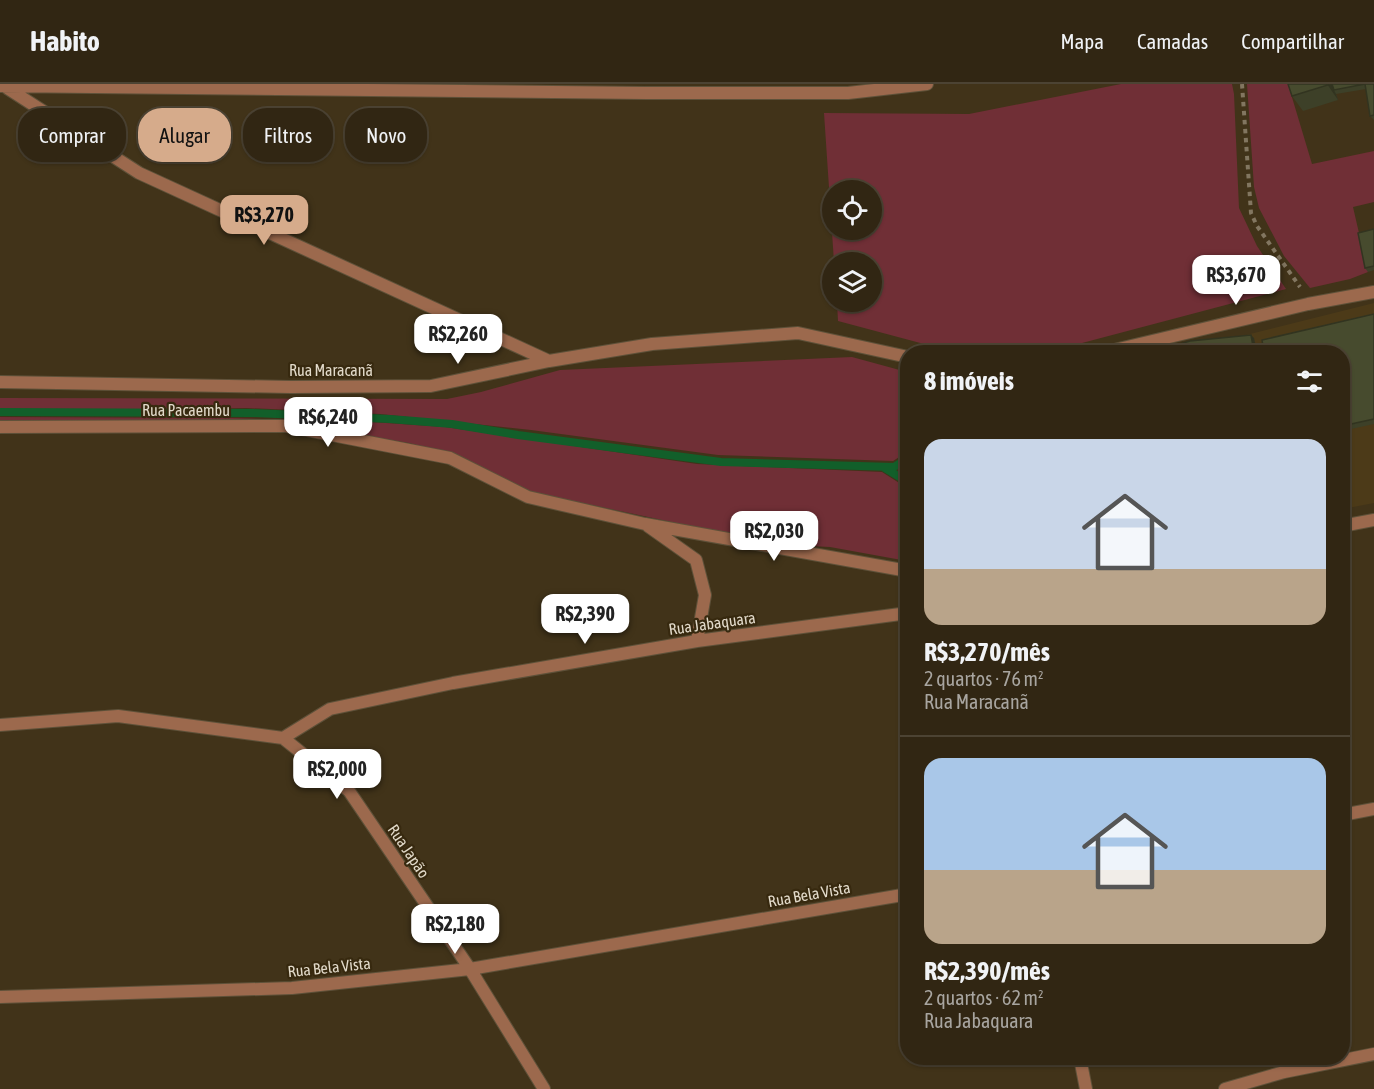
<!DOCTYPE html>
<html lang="pt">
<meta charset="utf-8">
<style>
body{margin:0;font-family:"Asap Condensed",sans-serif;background:#392e1c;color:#f1f3f6;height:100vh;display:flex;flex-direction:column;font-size:22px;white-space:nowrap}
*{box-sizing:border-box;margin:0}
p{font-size:20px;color:#a8a5a0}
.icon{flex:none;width:33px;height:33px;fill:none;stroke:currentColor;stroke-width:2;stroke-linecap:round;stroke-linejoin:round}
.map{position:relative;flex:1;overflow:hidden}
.drawer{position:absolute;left:900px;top:261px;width:450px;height:720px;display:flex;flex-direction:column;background:#312613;border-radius:24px;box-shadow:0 2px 4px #0004,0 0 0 2px #4c4333}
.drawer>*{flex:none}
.hud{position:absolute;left:18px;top:24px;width:570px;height:54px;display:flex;gap:12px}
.tools{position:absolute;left:822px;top:96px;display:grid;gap:12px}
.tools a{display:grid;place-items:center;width:60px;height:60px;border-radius:50%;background:#312613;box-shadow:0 2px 4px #0004,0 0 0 2px #4c4333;font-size:30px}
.price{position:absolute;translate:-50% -51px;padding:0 14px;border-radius:12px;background:#fff;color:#222;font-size:20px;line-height:39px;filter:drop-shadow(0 2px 3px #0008)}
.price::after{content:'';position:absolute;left:50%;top:36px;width:18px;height:14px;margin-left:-9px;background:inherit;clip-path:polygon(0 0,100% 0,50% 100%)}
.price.on{background:#d6ab8b;color:#111}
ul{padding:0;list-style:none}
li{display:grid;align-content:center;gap:12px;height:318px;padding:0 24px}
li+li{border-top:2px solid #4c4333}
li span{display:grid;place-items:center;height:186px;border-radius:18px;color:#555}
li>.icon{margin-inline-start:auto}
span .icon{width:108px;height:108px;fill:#fffc;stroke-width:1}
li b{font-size:26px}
h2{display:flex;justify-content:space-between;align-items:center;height:72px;padding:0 24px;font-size:26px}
.pill{padding:0 21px;border-radius:24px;background:#312613;box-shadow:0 2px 4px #0004,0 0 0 2px #4c4333;font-size:21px;line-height:54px}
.pill.on{background:#d6ab8b;color:#111}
header{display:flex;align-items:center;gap:36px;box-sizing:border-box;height:84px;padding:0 30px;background:#312613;border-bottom:2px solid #4c4333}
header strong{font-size:28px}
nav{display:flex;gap:33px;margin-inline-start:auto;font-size:21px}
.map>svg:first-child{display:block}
.built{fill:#4c3a18}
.green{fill:#702f36;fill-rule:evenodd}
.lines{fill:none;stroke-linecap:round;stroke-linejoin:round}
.stream{stroke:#125f2a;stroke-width:8}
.lane-casing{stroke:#5e5139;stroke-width:14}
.street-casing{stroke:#5e5139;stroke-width:14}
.path{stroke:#827660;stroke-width:4;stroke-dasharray:4.5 4.5;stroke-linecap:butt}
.lane{stroke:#9c694d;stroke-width:12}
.street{stroke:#9c694d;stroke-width:12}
.wall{fill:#3d4028}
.shaded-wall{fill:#323420}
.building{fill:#474b2e;stroke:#323420;stroke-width:1.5}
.labels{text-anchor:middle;stroke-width:4.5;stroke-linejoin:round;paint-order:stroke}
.street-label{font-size:16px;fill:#e2daca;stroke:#37290f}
</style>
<header>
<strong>Habito</strong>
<nav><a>Mapa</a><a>Camadas</a><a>Compartilhar</a></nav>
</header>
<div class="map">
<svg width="1374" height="1005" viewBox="0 0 1374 1005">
<rect width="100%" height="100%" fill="#413319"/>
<path class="built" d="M 1374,219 L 1374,419 L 1343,425 L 1342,268 L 1178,268 Z"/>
<path class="green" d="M 1121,0 L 1232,0 L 1234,10 L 1239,124 L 1257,162 L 1286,205 L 1048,268 L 954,268 L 838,237 L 837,218 L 872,218 L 872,178 L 834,178 L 824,29 L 969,30 ZM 832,106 L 872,106 L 872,146 L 832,146 Z
M 1247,0 L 1288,0 L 1312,80 L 1374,67 L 1374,118 L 1353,123 L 1368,188 L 1350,195 L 1310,204 L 1284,172 L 1259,124 L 1254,103 Z
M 852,273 L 907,288 L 907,368 L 893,377 L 718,371 L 531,346 L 380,330 L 246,324 L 0,328 L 0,314 L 447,315 L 481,308 L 560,286 Z
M 0,333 L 232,334 L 371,338 L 445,343 L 697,380 L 882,388 L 907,404 L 907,477 L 830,463 L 810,462 L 723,449 L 531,408 L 453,371 L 409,359 L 317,344 L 0,339 Z"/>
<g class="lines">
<path class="stream" d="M 0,328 L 253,329 L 390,335 L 452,340 L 518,351 L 721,378 L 894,383 L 908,374
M 883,383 L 908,398"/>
<g class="lane-casing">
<path id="lane" d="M 1080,974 L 1086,1005"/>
</g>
<g class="street-casing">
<path id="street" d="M 0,2 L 645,9 L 848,9 L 927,0
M 4,2 L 139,89 L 549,277
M 1106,268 L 1308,220 L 1374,208
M 0,298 L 291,303 L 431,302 L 549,277 L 652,260 L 798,249 L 908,273
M 0,343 L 286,342 L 450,374 L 528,413 L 645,440 L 908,487
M 648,442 L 696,476 L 705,511 L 697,557
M 1342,442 L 1374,436
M 0,641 L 118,632 L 283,654 L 349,707 L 470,885 L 544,1005
M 283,654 L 330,625 L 453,599 L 697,557 L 908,529
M 1342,731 L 1374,725
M 0,913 L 292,904 L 470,885 L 908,810
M 1225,1005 L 1284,988 L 1374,970"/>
</g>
<path class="path" d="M 1242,0 L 1251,129 L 1257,142 L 1300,203"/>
<use href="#lane" class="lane"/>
<use href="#street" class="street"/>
</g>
<path class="wall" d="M 1288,0 L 1374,0 L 1374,36 L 1370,32 L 1366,5 L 1336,10 L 1338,16 L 1303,27 L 1292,12 Z
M 1374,145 L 1374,186 L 1368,188 L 1365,184 Z
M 1374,230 L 1374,340 L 1342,347 L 1342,268 Z"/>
<path class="shaded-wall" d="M 1327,0 L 1334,0 L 1334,6 L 1336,10 L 1338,16 Z
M 1251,251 L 1254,254 L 1257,268 L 1254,268 Z"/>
<path class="building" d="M 1288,0 L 1327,0 L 1328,1 L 1292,12 Z
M 1332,0 L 1374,0 L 1374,31 L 1370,32 L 1365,0 L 1334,6 Z
M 1374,145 L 1374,182 L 1365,184 L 1358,149 Z
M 1374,230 L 1374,335 L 1342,342 L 1342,268 L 1264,268 L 1262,256 Z
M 1251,251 L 1254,268 L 1152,268 L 1190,257 Z"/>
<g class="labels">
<g class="street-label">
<text x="331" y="292">Rua Maracanã</text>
<text x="186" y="332">Rua Pacaembu</text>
<text transform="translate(712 539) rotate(-8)" y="6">Rua Jabaquara</text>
<text transform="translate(409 767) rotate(56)" y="6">Rua Japão</text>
<text transform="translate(809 810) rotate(-10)" y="6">Rua Bela Vista</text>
<text transform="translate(329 883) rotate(-6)" y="6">Rua Bela Vista</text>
</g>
</g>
</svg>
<div class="tools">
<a><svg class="icon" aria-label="locate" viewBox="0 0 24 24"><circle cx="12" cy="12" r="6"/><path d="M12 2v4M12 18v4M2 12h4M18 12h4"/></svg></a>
<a><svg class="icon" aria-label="layers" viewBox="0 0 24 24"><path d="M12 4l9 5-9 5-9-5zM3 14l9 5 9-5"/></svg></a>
</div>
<b class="price on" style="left:264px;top:162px">R$3,270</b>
<b class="price" style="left:1236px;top:222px">R$3,670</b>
<b class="price" style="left:458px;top:281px">R$2,260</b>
<b class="price" style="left:328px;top:364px">R$6,240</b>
<b class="price" style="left:774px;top:478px">R$2,030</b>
<b class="price" style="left:585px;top:561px">R$2,390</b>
<b class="price" style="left:337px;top:716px">R$2,000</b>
<b class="price" style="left:455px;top:871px">R$2,180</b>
<div class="hud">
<a class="pill">Comprar</a>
<a class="pill on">Alugar</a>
<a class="pill">Filtros</a>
<a class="pill">Novo</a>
</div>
<section class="drawer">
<h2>8 imóveis<svg class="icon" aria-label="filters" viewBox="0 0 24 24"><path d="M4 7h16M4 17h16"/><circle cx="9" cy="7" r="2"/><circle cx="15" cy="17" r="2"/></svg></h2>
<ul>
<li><span style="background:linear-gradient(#c9d6e8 70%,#b9a48a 0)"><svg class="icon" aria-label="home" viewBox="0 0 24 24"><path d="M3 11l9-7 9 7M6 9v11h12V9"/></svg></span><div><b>R$3,270/mês</b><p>2 quartos · 76 m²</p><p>Rua Maracanã</p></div></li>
<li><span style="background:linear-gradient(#a9c7e8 60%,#b9a48a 0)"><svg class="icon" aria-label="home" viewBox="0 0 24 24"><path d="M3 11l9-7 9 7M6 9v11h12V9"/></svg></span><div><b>R$2,390/mês</b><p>2 quartos · 62 m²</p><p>Rua Jabaquara</p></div></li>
</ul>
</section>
</div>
